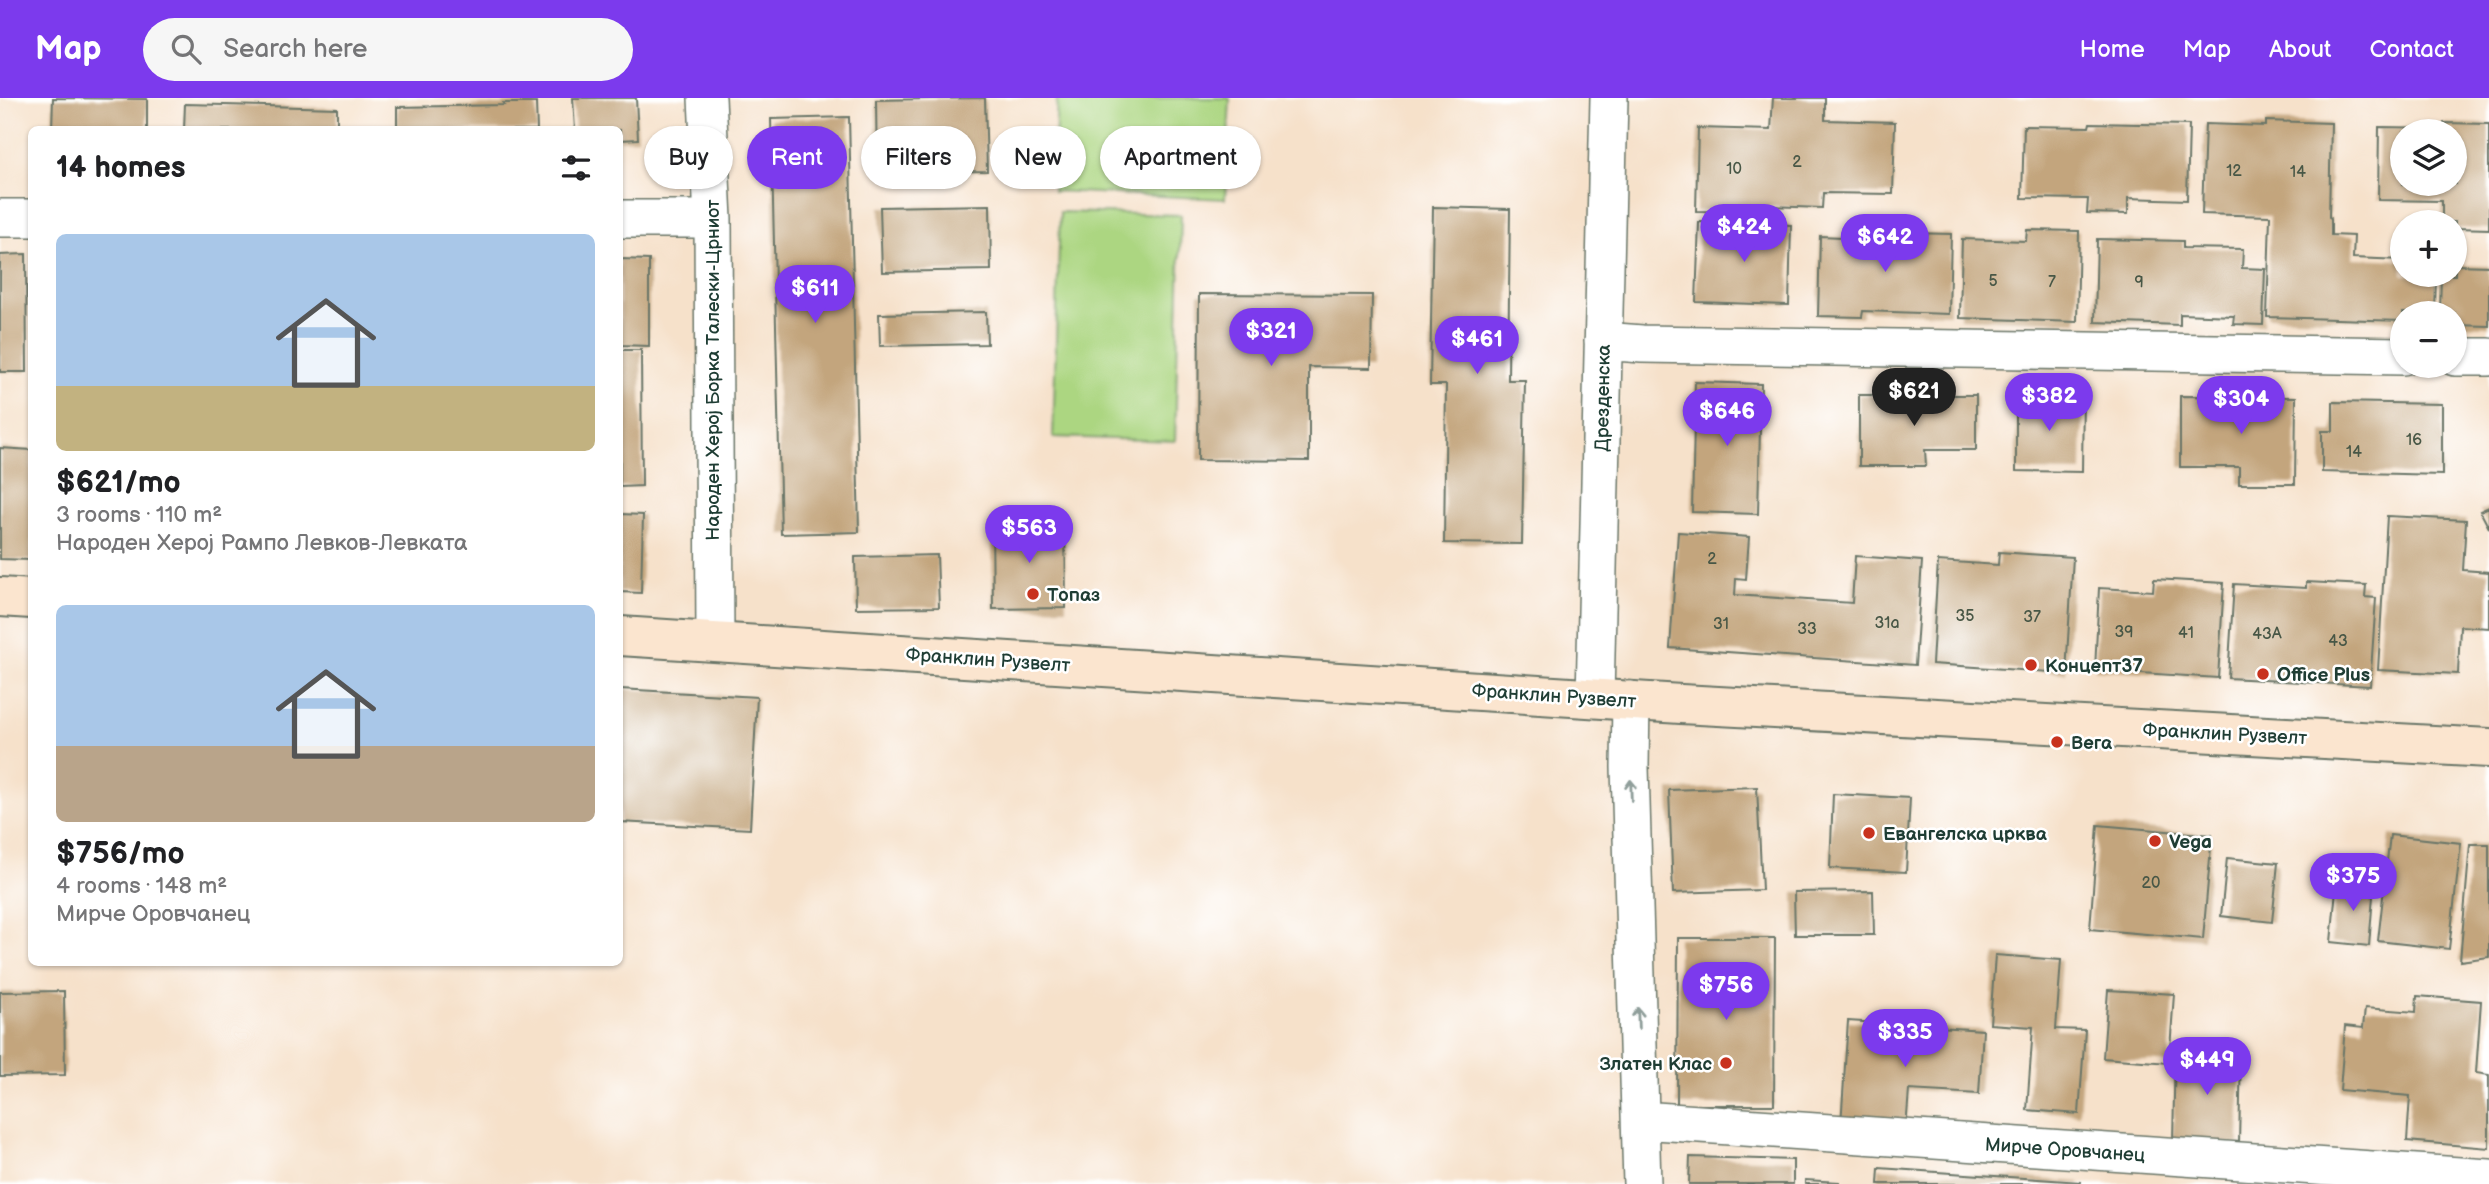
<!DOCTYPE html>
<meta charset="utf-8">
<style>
body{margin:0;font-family:"Balsamiq Sans",sans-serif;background:#f6f6f6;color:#202124;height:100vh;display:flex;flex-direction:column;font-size:26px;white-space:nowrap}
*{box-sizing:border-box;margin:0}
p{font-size:23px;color:#757577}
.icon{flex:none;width:38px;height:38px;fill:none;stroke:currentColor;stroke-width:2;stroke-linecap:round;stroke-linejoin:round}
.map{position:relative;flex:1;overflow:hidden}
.drawer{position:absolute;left:28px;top:28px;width:595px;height:840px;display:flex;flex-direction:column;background:#fff;border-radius:10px;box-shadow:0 2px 5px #0004}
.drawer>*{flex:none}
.top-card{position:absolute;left:644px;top:28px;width:665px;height:63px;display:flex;gap:14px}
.controls{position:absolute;left:2390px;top:21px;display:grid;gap:14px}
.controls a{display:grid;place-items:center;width:77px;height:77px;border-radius:50%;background:#fff;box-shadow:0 2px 5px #0004;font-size:35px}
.price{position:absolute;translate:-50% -60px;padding:0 16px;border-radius:24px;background:#7c3aed;color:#fff;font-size:23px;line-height:46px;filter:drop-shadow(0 2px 4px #0008)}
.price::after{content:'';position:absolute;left:50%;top:42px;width:21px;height:16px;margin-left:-10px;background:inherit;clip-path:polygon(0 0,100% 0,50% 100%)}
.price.current{background:#222;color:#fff}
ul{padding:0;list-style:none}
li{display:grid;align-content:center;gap:14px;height:371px;padding:0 28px}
li span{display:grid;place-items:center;height:217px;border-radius:10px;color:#555}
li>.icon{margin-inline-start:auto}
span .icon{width:126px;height:126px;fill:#fffc;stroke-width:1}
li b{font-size:30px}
h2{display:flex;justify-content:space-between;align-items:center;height:84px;padding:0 28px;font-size:30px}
.chip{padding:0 24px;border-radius:32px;background:#fff;box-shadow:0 2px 5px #0004;font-size:24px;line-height:63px}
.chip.current{background:#7c3aed;color:#fff}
header{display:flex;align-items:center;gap:42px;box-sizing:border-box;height:98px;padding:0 35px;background:#7c3aed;color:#fff}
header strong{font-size:33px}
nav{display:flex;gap:38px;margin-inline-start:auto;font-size:24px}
.search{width:490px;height:63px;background:#f6f6f6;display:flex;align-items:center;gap:18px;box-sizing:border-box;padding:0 24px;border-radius:38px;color:#757577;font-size:26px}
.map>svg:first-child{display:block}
.green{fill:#acd681;stroke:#668a5a;stroke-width:2}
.building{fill:#c3a57d;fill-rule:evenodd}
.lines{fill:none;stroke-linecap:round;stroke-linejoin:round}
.street-casing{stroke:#6a7668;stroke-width:40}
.secondary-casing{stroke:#6a7668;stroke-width:42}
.street{stroke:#fff;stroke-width:37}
.secondary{stroke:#fbe5cf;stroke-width:38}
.oneway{stroke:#8f9e9a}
.poi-dot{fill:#c8321e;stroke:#fff;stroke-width:2.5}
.labels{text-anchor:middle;stroke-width:5;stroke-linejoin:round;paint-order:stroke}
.number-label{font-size:16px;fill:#485746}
.street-label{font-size:19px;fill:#1f3d34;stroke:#fff}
.poi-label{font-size:19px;font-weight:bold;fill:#1f3d34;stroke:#fff;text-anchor:start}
</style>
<header>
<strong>Map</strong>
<div class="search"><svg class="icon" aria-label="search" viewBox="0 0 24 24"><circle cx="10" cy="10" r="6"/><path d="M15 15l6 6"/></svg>Search here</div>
<nav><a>Home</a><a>Map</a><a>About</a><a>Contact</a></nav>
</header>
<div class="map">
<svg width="2489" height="1086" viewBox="0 0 2489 1086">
<rect width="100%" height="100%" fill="#fff"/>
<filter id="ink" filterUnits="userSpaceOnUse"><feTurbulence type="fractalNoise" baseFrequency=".0143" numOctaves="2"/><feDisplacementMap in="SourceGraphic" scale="14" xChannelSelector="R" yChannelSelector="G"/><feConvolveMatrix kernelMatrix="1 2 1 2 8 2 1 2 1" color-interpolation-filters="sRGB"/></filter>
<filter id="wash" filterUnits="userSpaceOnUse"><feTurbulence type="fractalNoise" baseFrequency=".00686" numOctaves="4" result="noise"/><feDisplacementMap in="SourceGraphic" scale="28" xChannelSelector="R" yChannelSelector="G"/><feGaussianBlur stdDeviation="1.57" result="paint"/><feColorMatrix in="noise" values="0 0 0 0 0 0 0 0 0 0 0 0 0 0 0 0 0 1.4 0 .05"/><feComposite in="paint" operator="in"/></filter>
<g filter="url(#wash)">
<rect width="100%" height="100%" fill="#f6e1ca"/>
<path class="green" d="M 1057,0 L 1230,0 L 1225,101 L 1053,93 Z
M 1060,114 L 1181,117 L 1175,343 L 1053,339 Z"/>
<g id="blocks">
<path class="building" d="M 53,0 L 147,1 L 147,32 L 52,32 Z
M 573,0 L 636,0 L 638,41 L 620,42 L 620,32 L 575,32 Z
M 985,0 L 987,73 L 877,75 L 876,2 Z
M 1773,0 L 1825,0 L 1825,22 L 1895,24 L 1893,96 L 1823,95 L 1822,110 L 1770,108 L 1770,115 L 1696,113 L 1698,30 L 1771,32 Z
M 503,5 L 536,5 L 537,32 L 397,32 L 397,9 L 504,7 Z
M 185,6 L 337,10 L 337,32 L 184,32 Z
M 849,19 L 859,434 L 781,436 L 771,21 Z
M 2266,23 L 2331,25 L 2329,119 L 2331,120 L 2331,137 L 2354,138 L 2353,160 L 2403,162 L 2403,177 L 2436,177 L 2435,215 L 2403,215 L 2403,223 L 2267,219 L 2270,118 L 2202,116 L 2205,26 L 2266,28 Z
M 2090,25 L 2189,27 L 2187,102 L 2128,100 L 2128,116 L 2087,115 L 2088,101 L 2022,100 L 2024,28 L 2089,29 Z
M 2444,25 L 2489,26 L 2489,131 L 2455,130 L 2455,124 L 2442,124 L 2442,103 L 2378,102 L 2379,29 L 2443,30 ZM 2403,33 L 2455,33 L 2455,86 L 2403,86 Z
M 990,107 L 991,172 L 882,174 L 880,109 Z
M 1433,109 L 1510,111 L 1508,282 L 1525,282 L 1522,446 L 1444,445 L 1446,287 L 1430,287 Z
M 1699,124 L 1791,127 L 1789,207 L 1696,204 Z
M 2027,132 L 2079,133 L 2077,224 L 1960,220 L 1962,141 L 2026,143 Z
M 1865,134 L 1951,136 L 1949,216 L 1863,213 L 1862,219 L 1818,218 L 1820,138 L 1865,140 Z
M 2097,141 L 2183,143 L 2183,150 L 2243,151 L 2242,170 L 2265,171 L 2263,227 L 2233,226 L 2234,218 L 2180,216 L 2180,227 L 2095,224 Z
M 26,156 L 27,274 L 0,274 L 0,157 Z
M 620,161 L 649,162 L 649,248 L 620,247 Z
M 2455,167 L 2489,168 L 2489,228 L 2455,227 L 2455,215 L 2440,215 L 2441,177 L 2455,177 Z
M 1199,196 L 1372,197 L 1371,270 L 1309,269 L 1309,363 L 1198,362 Z
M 986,214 L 987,246 L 880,248 L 879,216 Z
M 620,252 L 641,252 L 642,388 L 620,389 Z
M 1695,284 L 1761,286 L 1758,416 L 1692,414 Z
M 2016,296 L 2083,296 L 2082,374 L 2016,373 Z
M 1859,297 L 1976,297 L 1976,352 L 1925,352 L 1926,368 L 1859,368 Z
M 2180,298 L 2296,299 L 2295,386 L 2239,386 L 2239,369 L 2180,369 Z
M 2333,304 L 2442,306 L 2442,377 L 2322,374 L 2322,333 L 2333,333 Z
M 0,350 L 32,352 L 32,462 L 0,461 Z
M 2489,409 L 2489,430 L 2480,413 Z
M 620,416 L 643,417 L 641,495 L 620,494 Z
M 2387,418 L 2466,422 L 2463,472 L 2489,474 L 2489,530 L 2460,528 L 2458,576 L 2378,572 Z
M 1065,423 L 1066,510 L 993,511 L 992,424 Z
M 1678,434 L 1749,439 L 1746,481 L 1736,480 L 1735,497 L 1852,505 L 1855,458 L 1922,463 L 1915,567 L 1670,550 Z
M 1999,454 L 2073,459 L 2066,575 L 1932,566 L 1938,463 L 1998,467 Z
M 937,457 L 939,509 L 856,510 L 855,459 Z
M 2154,481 L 2224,485 L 2218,580 L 2095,572 L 2099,490 L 2153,493 Z
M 2306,484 L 2366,487 L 2365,499 L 2376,500 L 2370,588 L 2228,580 L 2234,486 L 2306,490 Z
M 620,591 L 757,599 L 750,731 L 620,724 Z
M 1757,689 L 1762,792 L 1673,795 L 1669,692 Z
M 1833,696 L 1910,700 L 1906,774 L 1830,770 Z
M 2098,727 L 2212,737 L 2203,841 L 2090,831 Z
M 2390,737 L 2461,745 L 2449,851 L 2378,843 Z
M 2470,746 L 2489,746 L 2489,859 L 2460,863 Z
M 2227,760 L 2278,765 L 2272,824 L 2221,818 Z
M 2337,781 L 2374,785 L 2369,848 L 2331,844 Z
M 1873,793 L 1874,837 L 1795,837 L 1794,794 Z
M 1678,840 L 1775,840 L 1774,1007 L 1677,1007 Z
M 1995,857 L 2061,862 L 2056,931 L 2085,932 L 2079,1016 L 2027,1012 L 2033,929 L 1990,926 Z
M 2108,892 L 2174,896 L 2169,965 L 2103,960 Z
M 64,893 L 65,977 L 0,978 L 0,894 Z
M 2417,898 L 2481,903 L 2476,975 L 2489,977 L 2489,1050 L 2407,1043 L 2410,998 L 2340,992 L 2345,928 L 2363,930 L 2365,910 L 2416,914 Z
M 1848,923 L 1983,932 L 1979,996 L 1909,992 L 1906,1031 L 1841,1027 Z
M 2175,952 L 2241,954 L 2239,1046 L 2173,1044 Z
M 1690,1059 L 1793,1062 L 1793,1086 L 1689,1086 Z
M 1879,1070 L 2080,1084 L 2080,1086 L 1878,1086 Z
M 1805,1082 L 1839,1084 L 1839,1086 L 1805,1086 Z"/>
</g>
</g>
<g filter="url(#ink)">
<use href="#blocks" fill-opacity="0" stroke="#6a7668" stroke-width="2"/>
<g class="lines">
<g class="street-casing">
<path id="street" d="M 707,0 L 713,121 L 715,544
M 0,120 L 32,120
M 620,121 L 713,121
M 1603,243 L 1642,246 L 2403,258
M 2455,259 L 2489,259
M 1595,599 L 1609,0
M 1631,602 L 1630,669 L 1642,1086
M 1641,1022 L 2489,1080"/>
</g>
<g class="secondary-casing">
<path id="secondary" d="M 0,499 L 32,501
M 620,538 L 1681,606 L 2489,650"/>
</g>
<use href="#street" class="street"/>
<use href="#secondary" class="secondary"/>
</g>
<defs><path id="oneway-shaft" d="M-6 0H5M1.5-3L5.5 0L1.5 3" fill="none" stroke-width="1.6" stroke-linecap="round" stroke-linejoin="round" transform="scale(1.75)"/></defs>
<g class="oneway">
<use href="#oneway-shaft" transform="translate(1631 692) rotate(-92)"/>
<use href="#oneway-shaft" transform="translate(1638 920) rotate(-92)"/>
</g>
</g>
<g class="poi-dot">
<circle cx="1033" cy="496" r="7"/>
<circle cx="2031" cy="567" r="7"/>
<circle cx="2263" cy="576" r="7"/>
<circle cx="2057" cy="644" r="7"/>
<circle cx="1869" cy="735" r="7"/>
<circle cx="2155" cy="743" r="7"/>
<circle cx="1726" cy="965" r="7"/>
</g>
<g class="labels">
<g class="number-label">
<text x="1797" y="69">2</text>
<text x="1734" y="76">10</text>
<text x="2234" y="78">12</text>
<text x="2298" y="79">14</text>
<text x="1993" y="188">5</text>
<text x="2052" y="189">7</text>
<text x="2139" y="189">9</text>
<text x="2414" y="347">16</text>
<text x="2354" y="359">14</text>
<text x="1712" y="466">2</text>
<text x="1965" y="523">35</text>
<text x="2032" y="524">37</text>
<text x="1887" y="530">31a</text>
<text x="1721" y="531">31</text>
<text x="1807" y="536">33</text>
<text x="2124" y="539">39</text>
<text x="2186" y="540">41</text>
<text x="2267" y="541">43А</text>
<text x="2338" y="548">43</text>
<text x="2151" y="790">20</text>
</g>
<g class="street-label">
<text transform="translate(712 272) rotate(-90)" y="7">Народен Херој Борка Талески-Црниот</text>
<text transform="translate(1602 300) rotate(-89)" y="7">Дрезденска</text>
<text transform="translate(988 561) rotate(4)" y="7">Франклин Рузвелт</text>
<text transform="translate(1554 597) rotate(4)" y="7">Франклин Рузвелт</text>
<text transform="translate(2225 635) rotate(3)" y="7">Франклин Рузвелт</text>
<text transform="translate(2065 1051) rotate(4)" y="7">Мирче Оровчанец</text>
</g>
<g class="poi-label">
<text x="1047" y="503">Топаз</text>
<text x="2045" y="574">Концепт37</text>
<text x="2277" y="583">Office Plus</text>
<text x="2071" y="651">Вега</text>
<text x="1883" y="742">Евангелска црква</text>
<text x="2169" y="750">Vega</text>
<text x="1712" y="972" text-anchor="end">Златен Клас</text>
</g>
</g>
</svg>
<div class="controls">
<a><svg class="icon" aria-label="layers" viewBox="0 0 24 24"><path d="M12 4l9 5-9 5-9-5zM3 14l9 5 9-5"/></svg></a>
<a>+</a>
<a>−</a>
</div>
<b class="price" style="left:1744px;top:166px">$424</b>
<b class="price" style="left:1885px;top:176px">$642</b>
<b class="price" style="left:815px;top:227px">$611</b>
<b class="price" style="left:1271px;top:270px">$321</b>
<b class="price" style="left:1477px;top:278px">$461</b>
<b class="price current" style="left:1914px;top:330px">$621</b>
<b class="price" style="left:2049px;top:335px">$382</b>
<b class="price" style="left:2241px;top:338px">$304</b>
<b class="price" style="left:1727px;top:350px">$646</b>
<b class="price" style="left:1029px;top:467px">$563</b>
<b class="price" style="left:2353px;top:815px">$375</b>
<b class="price" style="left:1726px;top:924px">$756</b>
<b class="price" style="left:1905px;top:971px">$335</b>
<b class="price" style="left:2207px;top:999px">$449</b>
<div class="top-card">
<a class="chip">Buy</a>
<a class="chip current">Rent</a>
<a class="chip">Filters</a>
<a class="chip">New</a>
<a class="chip">Apartment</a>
</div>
<section class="drawer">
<h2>14 homes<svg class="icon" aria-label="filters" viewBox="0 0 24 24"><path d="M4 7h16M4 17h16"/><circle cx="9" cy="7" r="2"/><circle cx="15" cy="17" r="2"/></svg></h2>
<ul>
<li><span style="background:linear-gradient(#a9c7e8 70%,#c2b280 0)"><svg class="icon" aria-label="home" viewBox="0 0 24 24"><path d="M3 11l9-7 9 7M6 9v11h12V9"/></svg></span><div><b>$621/mo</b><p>3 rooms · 110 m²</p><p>Народен Херој Рампо Левков-Левката</p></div></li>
<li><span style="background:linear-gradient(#a9c7e8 65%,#b9a48a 0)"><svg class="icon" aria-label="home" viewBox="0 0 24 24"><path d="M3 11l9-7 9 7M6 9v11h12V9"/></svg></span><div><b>$756/mo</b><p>4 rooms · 148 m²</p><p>Мирче Оровчанец</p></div></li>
</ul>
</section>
</div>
